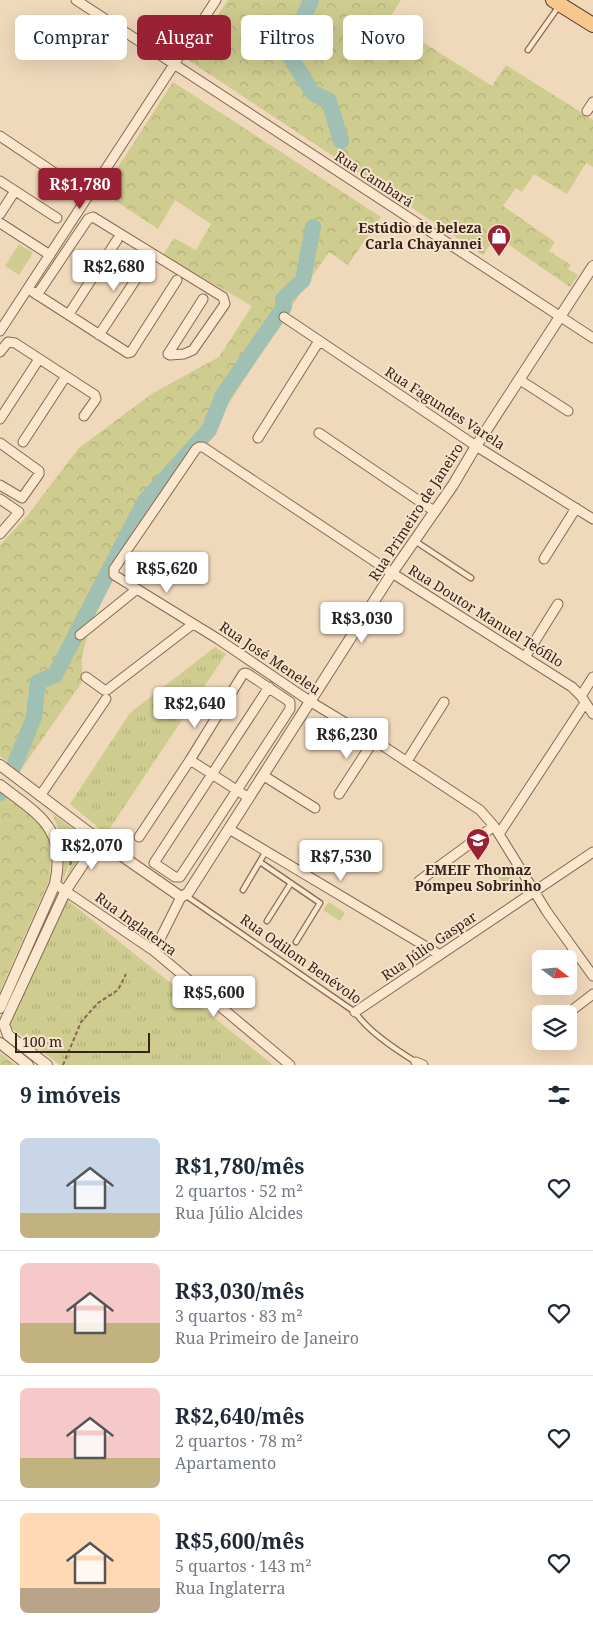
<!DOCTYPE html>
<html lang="pt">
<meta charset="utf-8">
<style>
body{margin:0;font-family:"Noto Serif",serif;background:#f2f2f3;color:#1f2937;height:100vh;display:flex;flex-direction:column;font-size:19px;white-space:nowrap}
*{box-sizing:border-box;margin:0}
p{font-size:16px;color:#747a83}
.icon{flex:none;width:28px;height:28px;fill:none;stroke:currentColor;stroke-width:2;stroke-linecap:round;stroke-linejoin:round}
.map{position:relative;height:1065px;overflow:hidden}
.details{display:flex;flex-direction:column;background:#fff;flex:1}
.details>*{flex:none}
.top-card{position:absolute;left:15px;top:15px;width:564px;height:45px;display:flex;gap:10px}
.needle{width:32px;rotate:106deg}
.controls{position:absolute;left:532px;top:950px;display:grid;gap:10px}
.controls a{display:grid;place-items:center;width:45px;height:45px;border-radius:8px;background:#fff;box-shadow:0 5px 20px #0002;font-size:25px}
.scale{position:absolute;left:15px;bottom:12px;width:135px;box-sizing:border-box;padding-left:5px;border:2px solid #36231a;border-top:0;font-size:14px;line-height:18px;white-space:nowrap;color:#36231a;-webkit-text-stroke:4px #f7e3cb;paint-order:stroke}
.price{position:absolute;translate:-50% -42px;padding:0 11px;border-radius:5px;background:#fff;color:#222;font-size:16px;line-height:32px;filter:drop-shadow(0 1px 2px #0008)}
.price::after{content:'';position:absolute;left:50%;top:30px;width:15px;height:11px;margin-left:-8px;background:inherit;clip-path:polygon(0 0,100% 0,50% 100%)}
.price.current{background:#9a2134;color:#fff}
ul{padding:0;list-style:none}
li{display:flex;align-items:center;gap:15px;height:125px;padding:0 20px}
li+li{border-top:1px solid #e0e1e3}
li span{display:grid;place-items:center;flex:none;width:140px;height:100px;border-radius:8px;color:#555}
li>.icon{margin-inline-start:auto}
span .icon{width:60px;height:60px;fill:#fffc;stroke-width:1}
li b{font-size:21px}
h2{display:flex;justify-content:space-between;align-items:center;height:60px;padding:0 20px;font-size:21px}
.pill{padding:0 18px;border-radius:8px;background:#fff;box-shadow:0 5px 20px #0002;font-size:18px;line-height:45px}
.pill.current{background:#9a2134;color:#fff}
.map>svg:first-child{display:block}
.grass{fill:url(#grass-tufts)}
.forest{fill:url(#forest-crowns)}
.garden{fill:#cecc8f}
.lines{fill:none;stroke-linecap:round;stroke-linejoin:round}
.river{stroke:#9fc0b2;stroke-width:16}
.service-casing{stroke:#886854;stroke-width:7}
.minor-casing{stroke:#886854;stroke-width:11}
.tertiary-casing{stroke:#886854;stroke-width:12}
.primary-casing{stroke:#553729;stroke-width:16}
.path{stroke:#886854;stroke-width:2;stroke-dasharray:4 2.5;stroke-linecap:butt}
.service{stroke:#fbe7ce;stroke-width:4.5}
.minor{stroke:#fbe7ce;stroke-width:9}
.tertiary{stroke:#fbe7ce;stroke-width:10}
.primary{stroke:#f7c78f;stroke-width:14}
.labels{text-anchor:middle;stroke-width:4;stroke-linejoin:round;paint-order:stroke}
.street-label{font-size:14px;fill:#36231a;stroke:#f7e3cb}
.poi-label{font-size:14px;font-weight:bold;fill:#36231a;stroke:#f7e3cb;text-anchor:end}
</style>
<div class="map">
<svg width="593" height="1065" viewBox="0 0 593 1065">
<defs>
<pattern id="grass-tufts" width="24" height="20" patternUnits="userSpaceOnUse" patternTransform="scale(1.25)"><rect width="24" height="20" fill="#cecc8f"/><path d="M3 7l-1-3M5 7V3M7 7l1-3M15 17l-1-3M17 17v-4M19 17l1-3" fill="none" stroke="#b2af7b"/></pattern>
<pattern id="forest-crowns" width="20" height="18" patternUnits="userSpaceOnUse" patternTransform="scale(1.25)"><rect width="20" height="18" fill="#cecc8f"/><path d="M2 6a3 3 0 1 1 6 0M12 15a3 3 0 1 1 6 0" fill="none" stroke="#b2af7b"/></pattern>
</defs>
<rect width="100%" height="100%" fill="#f0d8bb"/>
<path class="grass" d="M 215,647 L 226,654 L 106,834 L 70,804 L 130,713 Z
M 53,814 L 81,835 L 62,883 C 65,866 65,850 60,833 C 58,826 54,820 53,814 Z
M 82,835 L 89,841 L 64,883 Z
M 66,899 L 273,1065 L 60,1065 L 9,1026 Z"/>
<path class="forest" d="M 228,0 L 401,0 L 388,20 L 492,86 L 506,65 L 593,120 L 593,167 L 586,163 L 567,194 L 534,174 L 522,192 L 516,188 L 503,206 L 555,242 L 549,251 L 571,265 L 568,269 L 578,275 L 570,287 L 496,236 L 483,255 L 188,60 Z
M 173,82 L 381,217 L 348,265 L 329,252 L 289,310 L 204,442 L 143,529 L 93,611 L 82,657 L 82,682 L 20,771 L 0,756 L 0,545 L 27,516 L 79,448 L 153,393 L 219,357 L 252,306 L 163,255 L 174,238 L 196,250 L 211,224 L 175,200 L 158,229 L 102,192 Z
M 0,792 C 11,800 33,814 41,824 C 52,840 52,863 49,881 L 0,991 Z
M 0,1053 L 16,1065 L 0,1065 Z"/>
<path class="garden" d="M 19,244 L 33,253 L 19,275 L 5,266 Z
M 505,869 L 517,886 L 509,892 L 497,875 Z
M 329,902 L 345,913 L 340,921 L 323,910 Z"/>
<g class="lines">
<path class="river" d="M 311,0 L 288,54 L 313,93 L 329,101 L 341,141
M 14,766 L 34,717 L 38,682 L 55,675 L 145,501 L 209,430 L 223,395 L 284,307 L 283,299 L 303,280 L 313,227
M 0,793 L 1,792"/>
<g class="service-casing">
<path id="service" d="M 528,50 L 559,6
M 415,541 L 471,578
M 260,862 L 320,903 L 296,942
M 243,890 L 266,851
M 185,895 L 355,1012 C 367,1030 398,1051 416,1062
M 267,921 L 291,883"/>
</g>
<g class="minor-casing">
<path id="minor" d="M 76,0 L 593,338
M 587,111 L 593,102
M 0,136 L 89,196
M 0,181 L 57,218
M 0,214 L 15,191
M 0,223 L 50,255
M 33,292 L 128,353 L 131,352 L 177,280
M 37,295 L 88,219 L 93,217 L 223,297 L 225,304 L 193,350 L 184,354 L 170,355 L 168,354 L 203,299
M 69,314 L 117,240
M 284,317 L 476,446 L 593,519
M 0,331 L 216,0
M 99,335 L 148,261
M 0,352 L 8,342 L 15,343 L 95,395 L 96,399 L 84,416
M 520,380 L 568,411
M 0,419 L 39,359
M 319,433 L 434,511
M 258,438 L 319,341
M 23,442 L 66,376
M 0,443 L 39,471 L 39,474 L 22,498 L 0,485
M 0,499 L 19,512 L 0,534
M 544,559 L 576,508
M 80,635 L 137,589
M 525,657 L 558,604
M 86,677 L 104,690 L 107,690 L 193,624
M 581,696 L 593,677
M 593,714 L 581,696 L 572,687 L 392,573 L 203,447 L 199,447 L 196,449 L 114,569 L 114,575 L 119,578 L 218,639 L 311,702 L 374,740 L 480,810 L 494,826 L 547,912 L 593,976
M 190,760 L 249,798
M 407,761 L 444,702
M 264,776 L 315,808
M 339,794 L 374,740
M 40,796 L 106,699
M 229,829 L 440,955
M 499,834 L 585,703
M 139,837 L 190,760 L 243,674 L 245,673 L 248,674 L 290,702 L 290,709 L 180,877 L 175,877 L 154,863 L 269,687
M 419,881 L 494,826
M 55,884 L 154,951 L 290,1065
M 154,951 L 181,897
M 355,1012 L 593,852
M 567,1014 L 593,994
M 416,1062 L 423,1065"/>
</g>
<g class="tertiary-casing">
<path id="tertiary" d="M 0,765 L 99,840 L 181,897 L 188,893 L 392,573 L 453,485 L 476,446 L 593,266
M 0,785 C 39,815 67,828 55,884 L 0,1008
M 0,1043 L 28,1065
M 47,1065 L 8,1035 L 4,1024 L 66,890 L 99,840"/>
</g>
<g class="primary-casing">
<path id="primary" d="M 553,0 L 593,25"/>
</g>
<path class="path" d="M 70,865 L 80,837
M 63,1065 L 81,1022 L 98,1003 L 118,990 L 126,974"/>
<use href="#service" class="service"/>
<use href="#minor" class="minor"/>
<use href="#tertiary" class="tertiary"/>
<use href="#primary" class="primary"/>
</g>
<defs>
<g id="shop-pin" transform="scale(1.25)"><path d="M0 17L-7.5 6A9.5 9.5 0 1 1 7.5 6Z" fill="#9a2134" stroke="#f7e3cb"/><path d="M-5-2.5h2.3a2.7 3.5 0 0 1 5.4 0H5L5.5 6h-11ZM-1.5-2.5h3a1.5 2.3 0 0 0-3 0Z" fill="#fff"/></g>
<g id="school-pin" transform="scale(1.25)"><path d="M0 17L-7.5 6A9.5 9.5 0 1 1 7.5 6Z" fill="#9a2134" stroke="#f7e3cb"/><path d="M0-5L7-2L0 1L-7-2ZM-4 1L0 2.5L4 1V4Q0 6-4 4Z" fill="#fff"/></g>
</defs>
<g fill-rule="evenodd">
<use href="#shop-pin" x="499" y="236"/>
<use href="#school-pin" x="478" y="840"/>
</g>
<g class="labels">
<g class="street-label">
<text transform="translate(374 179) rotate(33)" y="5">Rua Cambará</text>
<text transform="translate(445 408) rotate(33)" y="5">Rua Fagundes Varela</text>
<text transform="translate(416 512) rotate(-57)" y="5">Rua Primeiro de Janeiro</text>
<text transform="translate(486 616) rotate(32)" y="5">Rua Doutor Manuel Teófilo</text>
<text transform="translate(270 658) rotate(34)" y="5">Rua José Meneleu</text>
<text transform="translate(136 924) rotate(36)" y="5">Rua Inglaterra</text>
<text transform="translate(429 946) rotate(-34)" y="5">Rua Júlio Gaspar</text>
<text transform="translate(301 959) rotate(35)" y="5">Rua Odilom Benévolo</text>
</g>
<g class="poi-label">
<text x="482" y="233">Estúdio de beleza<tspan x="482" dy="16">Carla Chayannei</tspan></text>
<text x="478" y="875" text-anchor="middle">EMEIF Thomaz<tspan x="478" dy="16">Pompeu Sobrinho</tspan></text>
</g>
</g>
</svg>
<div class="controls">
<a><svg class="needle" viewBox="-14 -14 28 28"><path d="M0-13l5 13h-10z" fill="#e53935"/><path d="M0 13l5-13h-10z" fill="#747a83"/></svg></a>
<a><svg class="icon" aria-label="layers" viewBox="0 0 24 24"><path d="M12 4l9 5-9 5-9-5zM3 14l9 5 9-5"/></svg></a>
</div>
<div class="scale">100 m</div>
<b class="price current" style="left:80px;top:210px">R$1,780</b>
<b class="price" style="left:114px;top:292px">R$2,680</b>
<b class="price" style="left:167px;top:594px">R$5,620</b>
<b class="price" style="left:362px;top:644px">R$3,030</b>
<b class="price" style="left:195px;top:729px">R$2,640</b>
<b class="price" style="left:347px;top:760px">R$6,230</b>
<b class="price" style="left:92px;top:871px">R$2,070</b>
<b class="price" style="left:341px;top:882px">R$7,530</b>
<b class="price" style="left:214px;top:1018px">R$5,600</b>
<div class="top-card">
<a class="pill">Comprar</a>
<a class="pill current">Alugar</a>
<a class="pill">Filtros</a>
<a class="pill">Novo</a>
</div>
</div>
<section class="details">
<h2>9 imóveis<svg class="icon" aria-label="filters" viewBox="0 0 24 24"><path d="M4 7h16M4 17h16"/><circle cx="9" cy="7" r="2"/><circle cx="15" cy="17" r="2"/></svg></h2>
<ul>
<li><span style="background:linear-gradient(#c9d6e8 75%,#c2b280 0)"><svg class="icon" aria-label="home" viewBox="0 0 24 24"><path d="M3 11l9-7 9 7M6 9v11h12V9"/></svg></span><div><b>R$1,780/mês</b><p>2 quartos · 52 m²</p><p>Rua Júlio Alcides</p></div><svg class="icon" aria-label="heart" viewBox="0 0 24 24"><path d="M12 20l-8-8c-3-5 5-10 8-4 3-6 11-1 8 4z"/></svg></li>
<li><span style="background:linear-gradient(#f6c9c9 60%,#c2b280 0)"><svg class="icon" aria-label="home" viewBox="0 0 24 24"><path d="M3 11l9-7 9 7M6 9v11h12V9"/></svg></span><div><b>R$3,030/mês</b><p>3 quartos · 83 m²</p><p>Rua Primeiro de Janeiro</p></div><svg class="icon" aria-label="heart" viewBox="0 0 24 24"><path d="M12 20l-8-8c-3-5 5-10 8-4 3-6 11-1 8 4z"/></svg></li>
<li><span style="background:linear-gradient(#f6c9c9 70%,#c2b280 0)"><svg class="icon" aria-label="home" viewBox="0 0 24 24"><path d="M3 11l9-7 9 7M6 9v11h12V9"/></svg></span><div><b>R$2,640/mês</b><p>2 quartos · 78 m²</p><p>Apartamento</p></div><svg class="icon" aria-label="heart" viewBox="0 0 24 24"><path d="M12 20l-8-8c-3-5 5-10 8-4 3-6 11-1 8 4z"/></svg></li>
<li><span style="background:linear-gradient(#ffd9b3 75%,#b9a48a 0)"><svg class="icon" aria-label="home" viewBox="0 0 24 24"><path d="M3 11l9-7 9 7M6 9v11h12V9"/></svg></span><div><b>R$5,600/mês</b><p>5 quartos · 143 m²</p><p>Rua Inglaterra</p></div><svg class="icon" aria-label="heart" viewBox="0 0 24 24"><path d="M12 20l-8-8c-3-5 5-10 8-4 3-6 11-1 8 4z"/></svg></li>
</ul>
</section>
